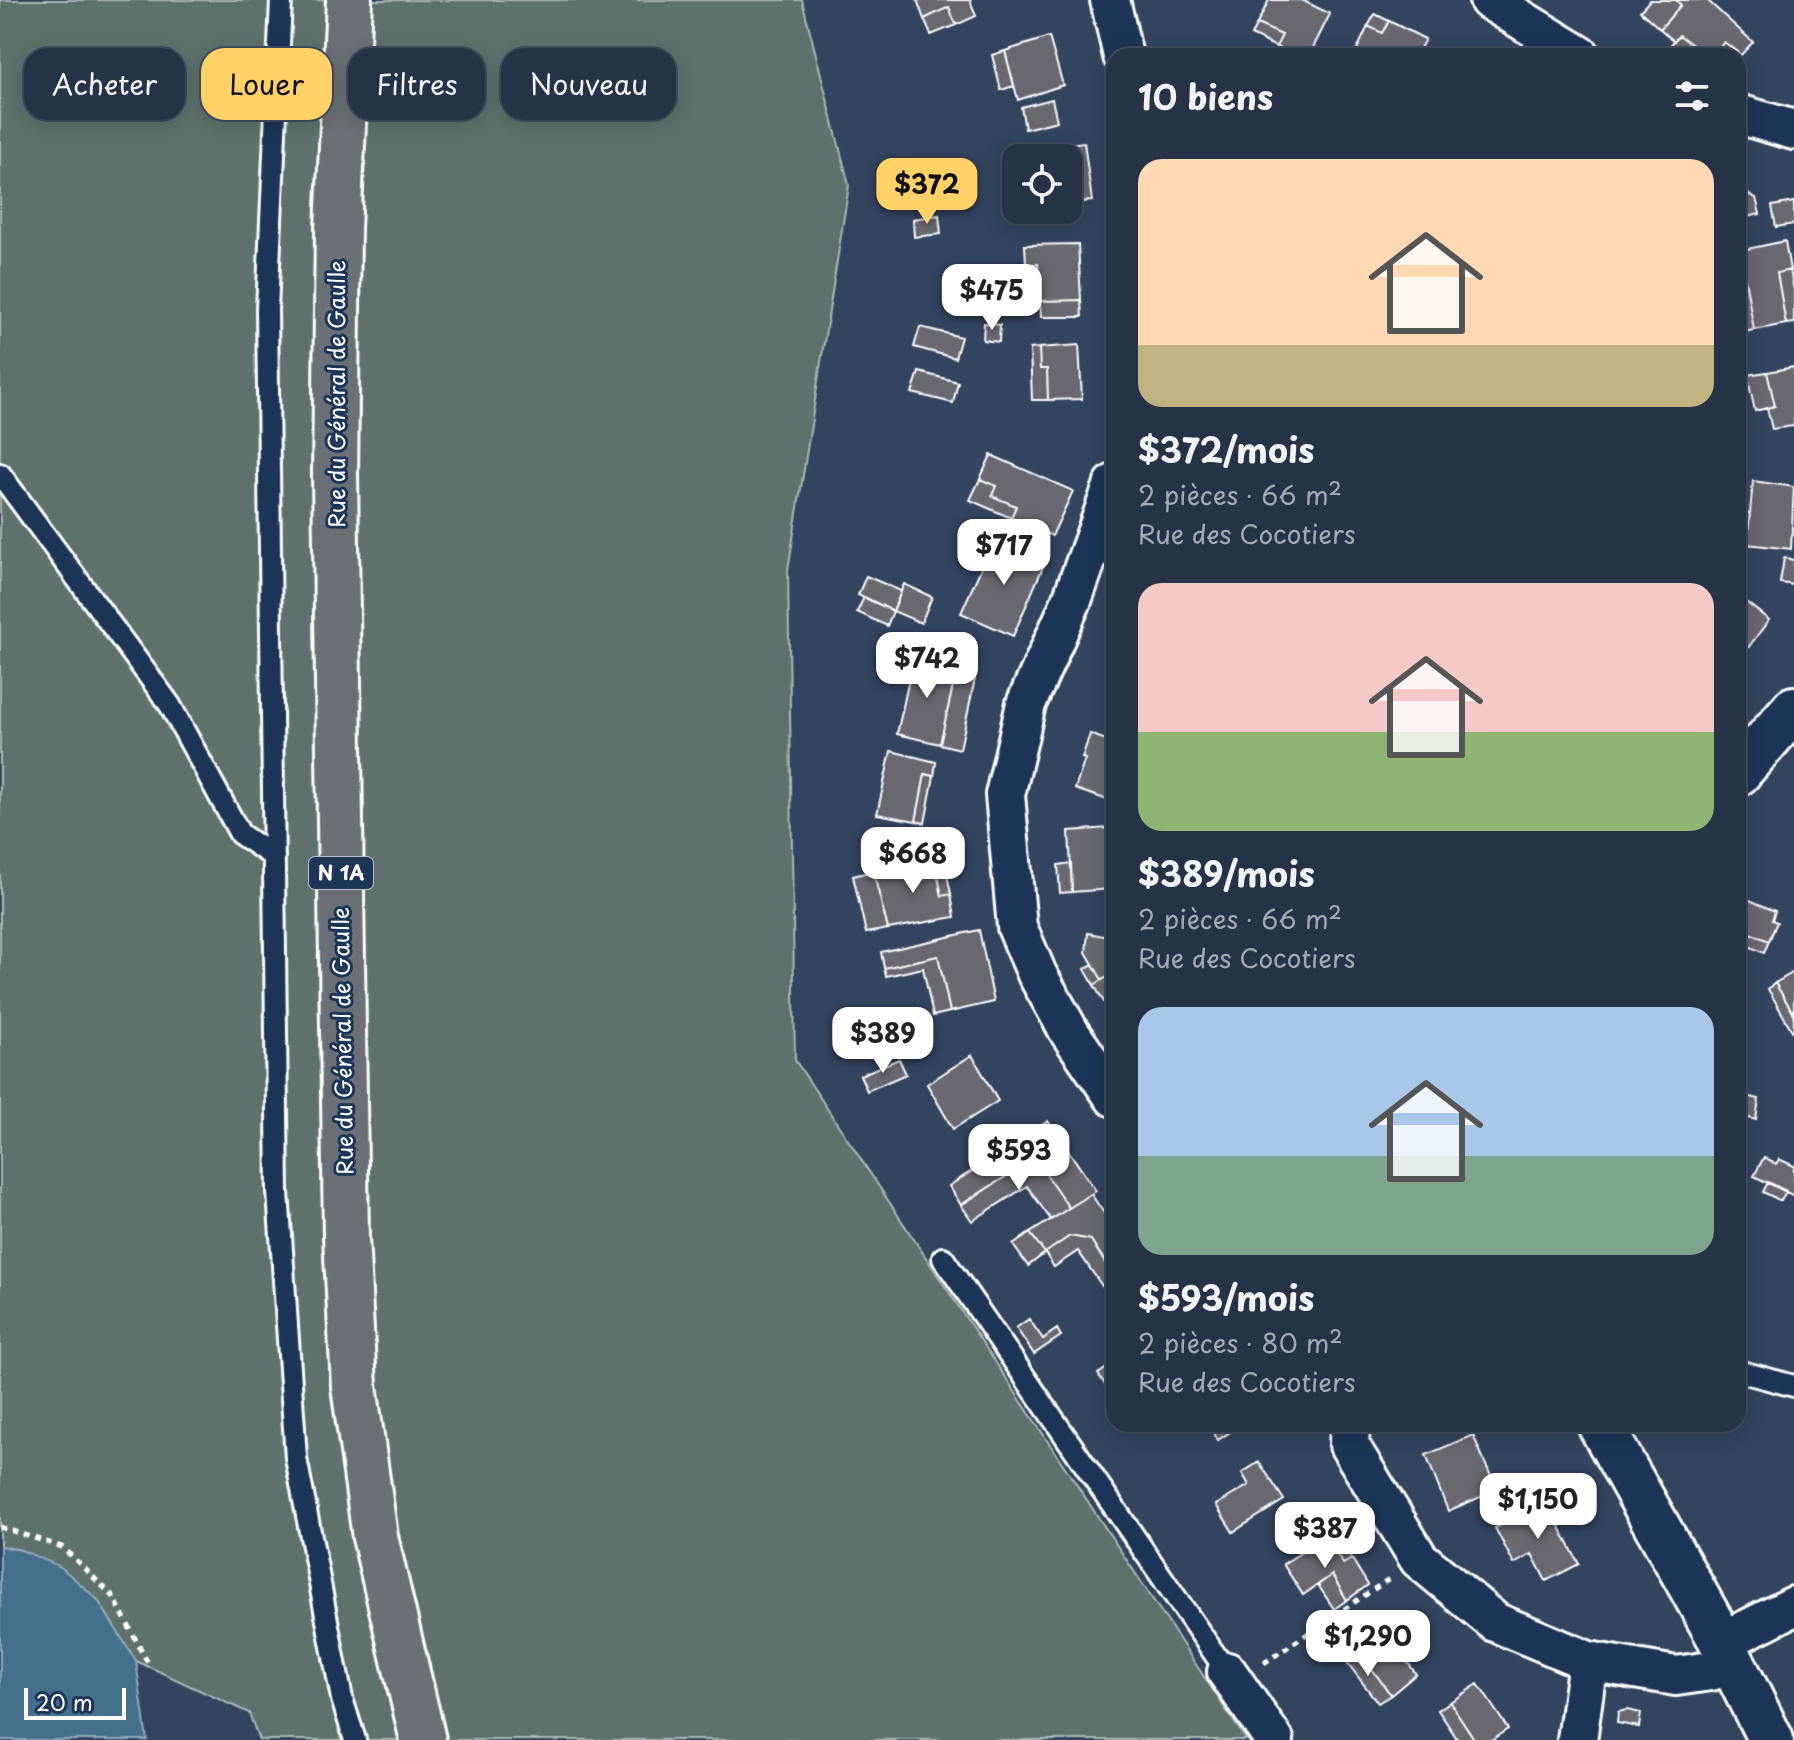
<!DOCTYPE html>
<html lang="fr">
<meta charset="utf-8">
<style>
body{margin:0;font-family:"Playpen Sans",sans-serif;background:#2e3b4e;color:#f1f3f6;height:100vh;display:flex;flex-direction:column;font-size:30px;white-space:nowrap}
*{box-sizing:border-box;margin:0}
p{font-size:26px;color:#a4aab4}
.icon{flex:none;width:44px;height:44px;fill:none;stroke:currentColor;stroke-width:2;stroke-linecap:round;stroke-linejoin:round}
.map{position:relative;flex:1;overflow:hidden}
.panel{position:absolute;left:1106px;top:48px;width:640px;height:1384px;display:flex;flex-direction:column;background:#263347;border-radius:24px;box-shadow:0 4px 20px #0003,0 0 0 2px #424e60}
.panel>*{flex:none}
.guide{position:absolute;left:24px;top:48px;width:760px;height:72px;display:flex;gap:16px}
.buttons{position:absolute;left:1002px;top:144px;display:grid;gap:16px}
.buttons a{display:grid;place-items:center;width:80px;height:80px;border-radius:16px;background:#263347;box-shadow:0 4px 20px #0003,0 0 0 2px #424e60;font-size:40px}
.scale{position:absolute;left:24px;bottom:20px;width:102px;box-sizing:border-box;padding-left:8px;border:4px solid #fff;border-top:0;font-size:22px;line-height:28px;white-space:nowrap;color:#fff;-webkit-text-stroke:6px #1d3557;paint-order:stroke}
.price{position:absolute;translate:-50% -68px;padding:0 18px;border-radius:16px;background:#fff;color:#222;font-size:26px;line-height:52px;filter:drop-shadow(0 2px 4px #0008)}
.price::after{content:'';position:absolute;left:50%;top:48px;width:24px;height:18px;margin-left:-12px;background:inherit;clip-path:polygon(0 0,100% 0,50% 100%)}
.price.active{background:#ffd166;color:#111}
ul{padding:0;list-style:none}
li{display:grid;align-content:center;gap:16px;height:424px;padding:0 32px}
li span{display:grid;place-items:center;height:248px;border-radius:24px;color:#555}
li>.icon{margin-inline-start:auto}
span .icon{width:144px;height:144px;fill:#fffc;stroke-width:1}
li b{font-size:34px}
h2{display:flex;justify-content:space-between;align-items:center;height:96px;padding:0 32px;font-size:34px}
.tag{padding:0 28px;border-radius:24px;background:#263347;box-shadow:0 4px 20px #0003,0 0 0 2px #424e60;font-size:28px;line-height:72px}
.tag.active{background:#ffd166;color:#111}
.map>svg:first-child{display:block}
.green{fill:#5e716c;stroke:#aeb8b6;stroke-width:2}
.water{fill:#456f8c;stroke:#8fa9ba;stroke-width:2}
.building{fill:#676871;stroke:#fff;stroke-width:2}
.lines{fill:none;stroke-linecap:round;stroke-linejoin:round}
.service-casing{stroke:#fff;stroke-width:26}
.minor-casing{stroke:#fff;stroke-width:44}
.secondary-casing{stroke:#fff;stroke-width:50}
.primary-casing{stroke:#fff;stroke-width:50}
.path{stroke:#fff;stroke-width:5;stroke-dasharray:6 6;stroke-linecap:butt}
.service{stroke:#1d3557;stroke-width:20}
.minor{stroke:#1d3557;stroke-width:38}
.secondary{stroke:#1d3557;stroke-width:44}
.primary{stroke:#6b6f75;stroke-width:44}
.labels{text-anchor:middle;stroke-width:6;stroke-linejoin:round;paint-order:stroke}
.shield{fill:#1d3557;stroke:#bbc2cd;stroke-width:2}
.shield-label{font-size:20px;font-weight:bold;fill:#fff}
.street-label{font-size:22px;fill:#fff;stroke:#1d3557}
</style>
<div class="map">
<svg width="1794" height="1740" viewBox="0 0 1794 1740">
<rect width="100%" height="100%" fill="#33445f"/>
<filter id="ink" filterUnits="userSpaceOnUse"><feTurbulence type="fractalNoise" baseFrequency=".0125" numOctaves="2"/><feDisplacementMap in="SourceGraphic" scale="16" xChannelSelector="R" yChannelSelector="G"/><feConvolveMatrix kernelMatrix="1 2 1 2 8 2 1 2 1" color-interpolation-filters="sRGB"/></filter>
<g filter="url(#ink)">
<path class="green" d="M 0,0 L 802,0 L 849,185 L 788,570 L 795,1060 L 1246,1740 L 259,1740 L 249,1713 L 136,1661 L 97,1599 L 21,1550 L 0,1546 Z"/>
<path class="water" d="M 0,1546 L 21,1550 L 61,1567 L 97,1599 L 136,1661 L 147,1740 L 0,1740 Z"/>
<path class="building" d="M 917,0 L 970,0 L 976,16 L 956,25 L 949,7 L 924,19 Z
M 1269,0 L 1302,0 L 1330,14 L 1309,56 L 1295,56 L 1276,47 L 1282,35 L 1257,24 Z
M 1650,0 L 1676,0 L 1681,5 L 1660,29 L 1640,11 Z
M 1676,0 L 1707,0 L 1753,42 L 1741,55 L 1724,42 L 1714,56 L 1689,56 L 1695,47 L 1679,35 L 1674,41 L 1660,29 L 1681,5 Z
M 949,7 L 956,25 L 931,35 L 924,19 Z
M 1375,14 L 1389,21 L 1382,33 L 1368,26 Z
M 1389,21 L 1425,39 L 1416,56 L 1354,56 L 1368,26 L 1382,33 Z
M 1257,24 L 1282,35 L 1276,47 L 1251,35 Z
M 1679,35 L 1695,47 L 1688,56 L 1677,56 L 1668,48 Z
M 1049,37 L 1063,85 L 1018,100 L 1005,51 Z
M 1005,51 L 1014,86 L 1001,90 L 992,55 Z
M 1052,99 L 1057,121 L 1025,129 L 1021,107 Z
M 1084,142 L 1092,201 L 1068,203 L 1068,158 L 1046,158 L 1045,147 Z
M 1738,189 L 1756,198 L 1760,214 L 1738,219 Z
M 1794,202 L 1794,224 L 1776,227 L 1772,206 Z
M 939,215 L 941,234 L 914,237 L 913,219 Z
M 1785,241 L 1790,270 L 1777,273 L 1786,324 L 1754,330 L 1745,279 L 1738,281 L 1738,251 Z
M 1078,244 L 1081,300 L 1040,301 L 1038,264 L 1026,264 L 1025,245 Z
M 1017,264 L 1038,264 L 1040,301 L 1018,302 Z
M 1790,270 L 1794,290 L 1794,323 L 1786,324 L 1777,273 Z
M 1745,279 L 1754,330 L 1739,333 L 1738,281 Z
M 1081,300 L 1082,317 L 1041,317 L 1040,301 Z
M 984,323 L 1000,325 L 999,342 L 983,340 Z
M 920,327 L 961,337 L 955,358 L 914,347 Z
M 1079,345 L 1082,399 L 1048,400 L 1047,369 L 1040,369 L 1039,348 Z
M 1039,348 L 1040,369 L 1047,369 L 1048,400 L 1032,400 L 1030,349 Z
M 1794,367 L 1794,426 L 1772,429 L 1767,408 L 1775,406 L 1767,372 Z
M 919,372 L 958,382 L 953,403 L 912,393 Z
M 1767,372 L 1775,406 L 1755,411 L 1747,375 Z
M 991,455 L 1073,491 L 1052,536 L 1011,518 L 1016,506 L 992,496 L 996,486 L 980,479 Z
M 980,479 L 996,486 L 992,496 L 1016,506 L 1011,518 L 970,500 Z
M 1753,481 L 1794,487 L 1791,549 L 1747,544 Z
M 1738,511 L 1750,513 L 1747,544 L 1738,543 Z
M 995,537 L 1046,560 L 1013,636 L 961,613 Z
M 1784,558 L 1794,560 L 1794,585 L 1780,583 Z
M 866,576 L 901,591 L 893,611 L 858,595 Z
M 904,584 L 932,597 L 921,623 L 893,611 Z
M 1738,596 L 1769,620 L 1738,661 Z
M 864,597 L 893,611 L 887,626 L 857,612 Z
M 914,656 L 957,668 L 940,744 L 897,734 Z
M 957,668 L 976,674 L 960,749 L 940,744 Z
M 1090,734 L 1114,743 L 1114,802 L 1075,789 L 1085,759 L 1082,758 Z
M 891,751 L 936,762 L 934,776 L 925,774 L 916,821 L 877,814 Z
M 925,774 L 934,776 L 925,823 L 916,821 Z
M 1109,828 L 1112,889 L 1072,892 L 1069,831 Z
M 943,856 L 951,894 L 942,896 L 934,858 Z
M 934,858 L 942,896 L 951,894 L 955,917 L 888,929 L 873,871 Z
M 1071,863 L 1072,892 L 1060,893 L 1058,865 Z
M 873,871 L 888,929 L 866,933 L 853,876 Z
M 1738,895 L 1775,911 L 1772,920 L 1777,922 L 1769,941 L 1738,928 Z
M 1738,928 L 1769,941 L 1764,953 L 1738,941 Z
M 979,930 L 994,1002 L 950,1012 L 938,956 L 884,968 L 881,952 Z
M 1088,933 L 1114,938 L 1114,973 L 1102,980 L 1086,952 Z
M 938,956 L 950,1012 L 933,1016 L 923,968 L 886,976 L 884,968 Z
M 1093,964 L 1102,980 L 1094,985 L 1085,969 Z
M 1794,972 L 1794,1014 L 1775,983 Z
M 1114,973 L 1114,1019 L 1094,985 Z
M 1775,983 L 1794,1014 L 1794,1034 L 1768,989 Z
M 972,1055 L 998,1101 L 953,1129 L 927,1084 Z
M 899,1059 L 906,1074 L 867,1091 L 860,1075 Z
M 1738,1089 L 1745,1091 L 1745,1096 L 1759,1099 L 1756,1120 L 1738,1115 Z
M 1048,1121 L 1096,1191 L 1069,1208 L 1035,1158 L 961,1205 L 949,1186 Z
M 1764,1157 L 1776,1164 L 1779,1159 L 1794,1166 L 1794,1196 L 1754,1176 Z
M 1035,1158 L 1069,1208 L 1051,1220 L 1027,1186 L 972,1221 L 961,1205 Z
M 1768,1182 L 1786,1191 L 1781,1201 L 1763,1192 Z
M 1091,1194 L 1114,1228 L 1114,1276 L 1091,1240 L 1070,1236 L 1045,1253 L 1030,1233 Z
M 1030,1233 L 1045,1253 L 1028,1266 L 1013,1245 Z
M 1070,1236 L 1091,1240 L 1114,1278 L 1102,1286 L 1078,1251 L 1054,1267 L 1045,1253 Z
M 1029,1319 L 1043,1339 L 1057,1329 L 1061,1336 L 1034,1354 L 1016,1328 Z
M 1114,1363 L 1114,1398 L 1098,1374 Z
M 1207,1424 L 1242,1424 L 1218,1440 Z
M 1473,1435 L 1497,1490 L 1448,1511 L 1426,1455 Z
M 1259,1462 L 1284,1500 L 1233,1532 L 1216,1505 L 1249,1485 L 1242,1473 Z
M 1547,1502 L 1579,1564 L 1546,1581 L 1532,1554 L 1514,1564 L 1495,1528 Z
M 1326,1537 L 1343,1564 L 1352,1559 L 1368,1585 L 1347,1600 L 1332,1575 L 1303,1595 L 1283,1564 Z
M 1338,1539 L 1352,1559 L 1343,1564 L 1331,1544 Z
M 1332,1575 L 1347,1600 L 1334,1609 L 1318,1585 Z
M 1383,1627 L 1416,1674 L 1391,1695 L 1366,1661 L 1362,1664 L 1352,1651 Z
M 1352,1651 L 1362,1664 L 1366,1661 L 1391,1695 L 1378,1703 L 1343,1657 Z
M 1478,1684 L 1508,1729 L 1491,1740 L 1475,1740 L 1450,1702 Z
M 1450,1702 L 1475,1740 L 1458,1740 L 1438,1710 Z
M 1627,1710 L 1641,1713 L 1639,1727 L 1617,1723 L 1618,1712 Z"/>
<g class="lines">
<g class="service-casing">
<path id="service" d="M 281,0 L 267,310 L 278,1192 L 296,1458 L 342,1699 L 355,1740
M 0,474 L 170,705 L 240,834 L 274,857
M 943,1258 L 1227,1672
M 1738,1371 L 1794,1386"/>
</g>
<g class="minor-casing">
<path id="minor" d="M 1110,0 L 1123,56
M 1489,0 L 1581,56
M 1738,114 L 1794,130
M 1114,484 L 1072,600 L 1026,704 L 1005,795 L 1017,927 L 1037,974 L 1070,1033 L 1114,1097
M 1350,1424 L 1349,1445 L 1419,1559 L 1495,1622 L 1588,1661 L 1676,1676 L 1711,1671 L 1732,1662
M 1722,1642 L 1794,1606
M 1227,1672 L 1274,1740
M 1577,1740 L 1588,1661"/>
</g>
<g class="secondary-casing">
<path id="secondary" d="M 1738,773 L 1794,709
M 1600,1424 L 1722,1642 L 1771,1740"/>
</g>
<g class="primary-casing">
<path id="primary" d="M 349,0 L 338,229 L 335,475 L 346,1237 L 354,1386 L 375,1537 L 423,1740"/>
</g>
<path class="path" d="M 0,1527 L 62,1547 L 113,1596 L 150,1667
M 1264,1663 L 1392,1577"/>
<use href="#service" class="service"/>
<use href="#minor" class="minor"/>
<use href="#secondary" class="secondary"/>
<use href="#primary" class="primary"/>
</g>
</g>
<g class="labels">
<rect class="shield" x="309" y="857" width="64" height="32" rx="6"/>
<g class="shield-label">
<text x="341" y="880">N 1A</text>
</g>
<g class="street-label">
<text transform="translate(337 394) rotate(-90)" y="8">Rue du Général de Gaulle</text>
<text transform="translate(343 1041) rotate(-91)" y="8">Rue du Général de Gaulle</text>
</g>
</g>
</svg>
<div class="buttons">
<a><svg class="icon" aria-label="locate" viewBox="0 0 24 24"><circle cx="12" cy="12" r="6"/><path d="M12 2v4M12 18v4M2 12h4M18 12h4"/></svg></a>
</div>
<div class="scale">20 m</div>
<b class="price active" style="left:927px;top:226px">$372</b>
<b class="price" style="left:992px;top:332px">$475</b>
<b class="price" style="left:1004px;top:587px">$717</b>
<b class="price" style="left:927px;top:700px">$742</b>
<b class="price" style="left:913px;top:895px">$668</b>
<b class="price" style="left:883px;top:1075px">$389</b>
<b class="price" style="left:1019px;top:1192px">$593</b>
<b class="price" style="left:1538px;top:1541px">$1,150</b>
<b class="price" style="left:1325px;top:1570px">$387</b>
<b class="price" style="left:1368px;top:1678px">$1,290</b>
<div class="guide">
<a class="tag">Acheter</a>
<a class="tag active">Louer</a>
<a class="tag">Filtres</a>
<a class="tag">Nouveau</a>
</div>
<section class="panel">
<h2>10 biens<svg class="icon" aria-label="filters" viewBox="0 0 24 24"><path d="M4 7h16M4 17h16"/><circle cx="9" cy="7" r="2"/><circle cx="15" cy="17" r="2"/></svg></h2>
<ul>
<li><span style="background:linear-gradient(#ffd9b3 75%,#c2b280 0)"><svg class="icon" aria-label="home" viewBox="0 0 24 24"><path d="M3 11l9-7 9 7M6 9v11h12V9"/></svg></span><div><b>$372/mois</b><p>2 pièces · 66 m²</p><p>Rue des Cocotiers</p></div></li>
<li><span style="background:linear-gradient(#f6c9c9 60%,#8fb573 0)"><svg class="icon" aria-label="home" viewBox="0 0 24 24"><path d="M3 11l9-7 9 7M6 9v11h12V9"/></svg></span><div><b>$389/mois</b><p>2 pièces · 66 m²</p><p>Rue des Cocotiers</p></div></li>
<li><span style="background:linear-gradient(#a9c7e8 60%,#7fa58c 0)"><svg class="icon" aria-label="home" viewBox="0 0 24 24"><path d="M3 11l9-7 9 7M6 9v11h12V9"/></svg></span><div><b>$593/mois</b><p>2 pièces · 80 m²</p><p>Rue des Cocotiers</p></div></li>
</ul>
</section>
</div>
